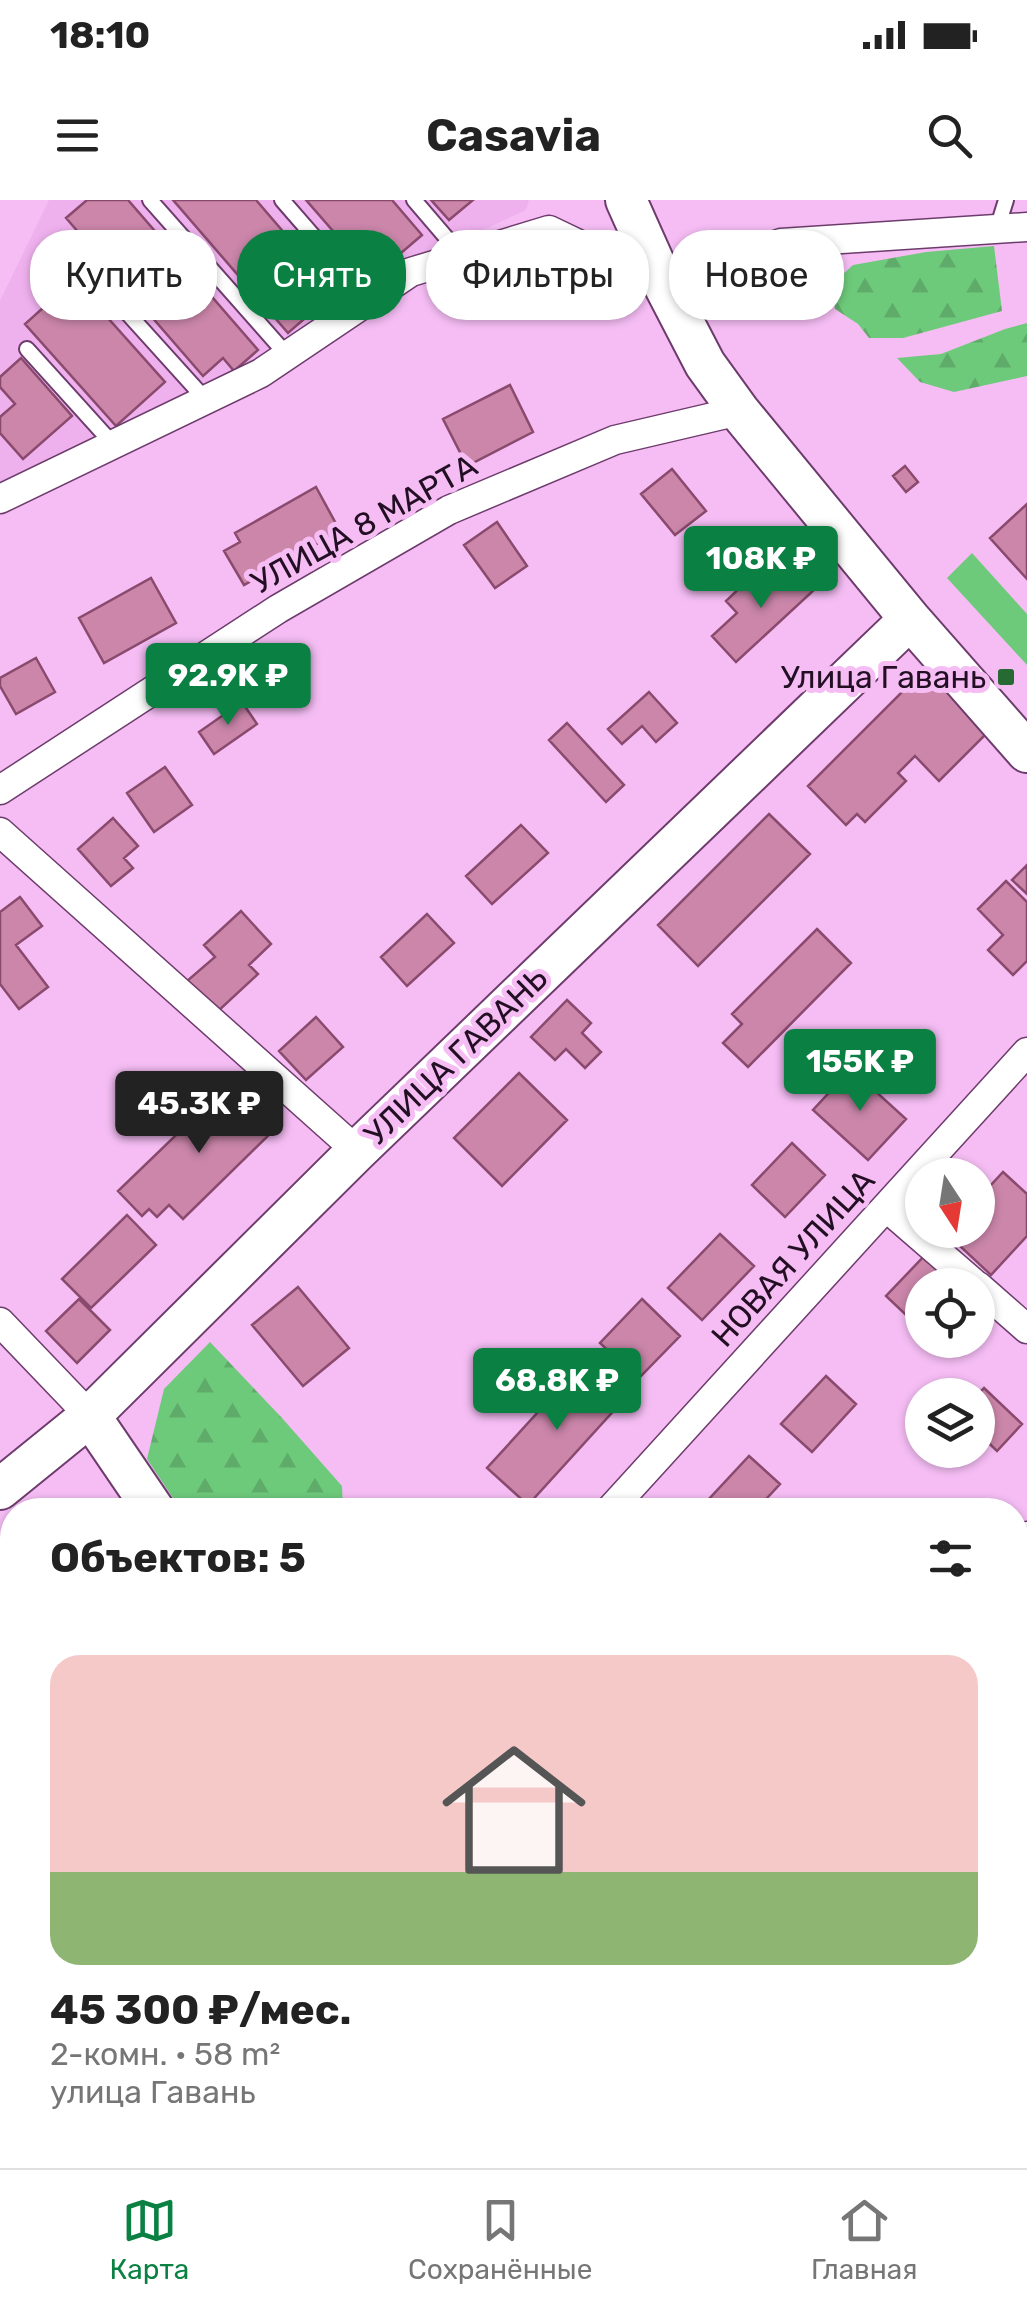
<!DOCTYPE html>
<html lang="ru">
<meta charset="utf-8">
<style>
body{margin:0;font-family:Rubik,sans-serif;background:#f2f2f2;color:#222;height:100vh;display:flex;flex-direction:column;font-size:38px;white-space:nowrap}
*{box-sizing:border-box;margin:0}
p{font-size:32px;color:#767676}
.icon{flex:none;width:55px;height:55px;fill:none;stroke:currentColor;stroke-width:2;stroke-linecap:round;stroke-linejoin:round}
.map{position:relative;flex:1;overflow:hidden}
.side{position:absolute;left:0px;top:1298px;width:1028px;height:672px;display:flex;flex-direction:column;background:#fff;border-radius:40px 40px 0 0;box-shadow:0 2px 8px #0004}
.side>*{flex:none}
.guide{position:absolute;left:30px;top:30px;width:968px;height:90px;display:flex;gap:20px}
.needle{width:65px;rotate:168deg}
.tools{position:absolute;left:905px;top:958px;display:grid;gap:20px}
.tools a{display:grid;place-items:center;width:90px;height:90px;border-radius:50%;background:#fff;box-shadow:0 2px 8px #0004;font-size:50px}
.price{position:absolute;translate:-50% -85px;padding:0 22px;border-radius:10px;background:#0b8043;color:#fff;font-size:32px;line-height:65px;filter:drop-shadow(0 2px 5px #0008)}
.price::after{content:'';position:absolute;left:50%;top:60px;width:30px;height:22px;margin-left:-15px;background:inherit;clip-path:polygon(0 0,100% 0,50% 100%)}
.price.selected{background:#222;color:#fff}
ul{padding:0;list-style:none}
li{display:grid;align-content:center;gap:20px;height:530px;padding:0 50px}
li+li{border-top:2px solid #e0e0e0}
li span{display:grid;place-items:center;height:310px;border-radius:30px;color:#555}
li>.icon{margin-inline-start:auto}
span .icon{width:180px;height:180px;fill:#fffc;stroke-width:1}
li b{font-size:42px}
h2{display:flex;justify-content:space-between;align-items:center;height:120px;padding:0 50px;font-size:42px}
.tag{padding:0 35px;border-radius:40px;background:#fff;box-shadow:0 2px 8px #0004;font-size:35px;line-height:90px}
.tag.selected{background:#0b8043;color:#fff}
.status{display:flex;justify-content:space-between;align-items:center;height:70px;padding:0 50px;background:#fff;direction:ltr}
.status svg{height:28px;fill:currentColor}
header{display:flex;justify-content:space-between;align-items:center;height:130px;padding:0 50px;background:#fff;font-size:45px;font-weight:700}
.tabs{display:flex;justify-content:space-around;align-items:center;height:140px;border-top:2px solid #e0e0e0;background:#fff;font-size:28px;color:#767676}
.tabs a{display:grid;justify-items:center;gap:5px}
.tabs .selected{color:#0b8043}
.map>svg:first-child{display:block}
.built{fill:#efb1ee}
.green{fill:#6eca7b}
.forest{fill:url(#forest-firs)}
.building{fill:#cb86aa;stroke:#894a6d;stroke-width:2.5}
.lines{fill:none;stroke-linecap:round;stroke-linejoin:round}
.lane-casing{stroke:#6d3c6c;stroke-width:18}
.street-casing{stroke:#6d3c6c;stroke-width:31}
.secondary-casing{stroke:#6d3c6c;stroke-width:44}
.lane{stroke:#fff;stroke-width:14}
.street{stroke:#fff;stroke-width:28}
.secondary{stroke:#fff;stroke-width:40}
.poi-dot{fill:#276933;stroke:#f5bdf4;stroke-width:4}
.labels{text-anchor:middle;stroke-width:10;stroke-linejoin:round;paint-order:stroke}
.street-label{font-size:32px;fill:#230f23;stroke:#f5bdf4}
.poi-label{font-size:32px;fill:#230f23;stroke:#f5bdf4;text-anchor:end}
</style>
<div class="status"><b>18:10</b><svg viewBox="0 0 49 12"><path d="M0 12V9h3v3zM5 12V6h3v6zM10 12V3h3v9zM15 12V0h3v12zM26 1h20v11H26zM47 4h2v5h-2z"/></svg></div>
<header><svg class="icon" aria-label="menu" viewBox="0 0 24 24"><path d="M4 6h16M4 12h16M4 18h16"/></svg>Casavia<svg class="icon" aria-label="search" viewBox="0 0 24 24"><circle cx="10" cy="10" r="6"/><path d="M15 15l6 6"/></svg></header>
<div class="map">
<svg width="1027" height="1968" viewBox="0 0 1027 1968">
<defs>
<pattern id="forest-firs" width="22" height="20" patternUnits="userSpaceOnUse" patternTransform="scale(2.5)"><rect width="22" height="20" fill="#6eca7b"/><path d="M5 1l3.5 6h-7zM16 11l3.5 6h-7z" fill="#5fac6a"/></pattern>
</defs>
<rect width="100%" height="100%" fill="#f5bdf4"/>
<path class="built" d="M 49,0 L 529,0 L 526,10 L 470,36 L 421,53 L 347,101 L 270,157 L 0,290 L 0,101 Z"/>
<path class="green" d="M 972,353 L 1027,414 L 1027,465 L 947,378 Z"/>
<path class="forest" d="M 994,46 L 1002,111 L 903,138 L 869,138 L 858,124 L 835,109 L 831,85 L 853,65 L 926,52 Z
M 1027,123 L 1027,176 L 954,192 L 920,182 L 897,158 L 941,154 L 1005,129 Z
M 210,1142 L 282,1218 L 342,1286 L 343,1310 L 181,1310 L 147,1259 L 164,1189 Z"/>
<path class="building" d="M 87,0 L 128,0 L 258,150 L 234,171 L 223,158 L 203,176 L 66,18 Z
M 173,0 L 256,0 L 335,92 L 288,133 Z
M 306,0 L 392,0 L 422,35 L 373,77 Z
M 431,0 L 473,0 L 449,20 Z
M 74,80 L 165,182 L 116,226 L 25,124 Z
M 21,158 L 72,216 L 23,259 L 0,233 L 0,217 L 15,204 L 0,187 L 0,177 Z
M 510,185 L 533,232 L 467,266 L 443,219 Z
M 905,266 L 918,282 L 906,292 L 893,276 Z
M 672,269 L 706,311 L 675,335 L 641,294 Z
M 316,287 L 340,331 L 244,385 L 224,351 L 240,342 L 235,333 Z
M 1027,304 L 1027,379 L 990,338 Z
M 497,322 L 527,366 L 495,388 L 464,345 Z
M 790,364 L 814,390 L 736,462 L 712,436 L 737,413 L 726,401 L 751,377 L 763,389 Z
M 151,378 L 176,423 L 104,463 L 79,418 Z
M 36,458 L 55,492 L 16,514 L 0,486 L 0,478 Z
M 925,469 L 988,532 L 939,581 L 915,556 L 898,573 L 906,581 L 865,622 L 857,614 L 846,625 L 808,586 Z
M 649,492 L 677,523 L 656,542 L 642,526 L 622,544 L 608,529 Z
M 242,502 L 257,524 L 214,554 L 199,532 Z
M 567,523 L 624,585 L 606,602 L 549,540 Z
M 165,567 L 192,605 L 154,632 L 127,593 Z
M 769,614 L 810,654 L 698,766 L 658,725 Z
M 113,618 L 138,646 L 124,658 L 133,668 L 111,686 L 78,649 Z
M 521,625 L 548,653 L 492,704 L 466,676 Z
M 1027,665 L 1027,694 L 1012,680 Z
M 1006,681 L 1027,702 L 1027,761 L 1013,775 L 988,750 L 1003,735 L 978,709 Z
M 20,697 L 42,726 L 16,745 L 48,787 L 19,809 L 0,784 L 0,712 Z
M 241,711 L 271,744 L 249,765 L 258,774 L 216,813 L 187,781 L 215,757 L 204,745 Z
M 427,714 L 454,743 L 407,786 L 381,757 Z
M 817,729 L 851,763 L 748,867 L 723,843 L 742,824 L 732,814 Z
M 567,800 L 591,823 L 582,833 L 601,852 L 585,868 L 566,849 L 555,860 L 531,837 Z
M 316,817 L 343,847 L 306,880 L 279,851 Z
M 851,869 L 906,919 L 868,960 L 813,910 Z
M 519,873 L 567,920 L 502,986 L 454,938 Z
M 230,883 L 275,929 L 183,1019 L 169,1005 L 157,1017 L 149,1009 L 142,1016 L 118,991 Z
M 792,943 L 825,975 L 785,1017 L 752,985 Z
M 1003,972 L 1027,994 L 1027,1036 L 991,1075 L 946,1033 L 949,1030 L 978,1030 L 978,999 Z
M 127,1015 L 156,1045 L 91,1108 L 62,1079 Z
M 720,1034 L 754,1066 L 702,1120 L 668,1088 Z
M 927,1053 L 962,1085 L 922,1085 L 922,1130 L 886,1096 Z
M 298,1087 L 349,1148 L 303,1186 L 252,1125 Z
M 79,1099 L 110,1130 L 77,1163 L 46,1131 Z
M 642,1099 L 680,1136 L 638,1179 L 600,1143 Z
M 593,1163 L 628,1195 L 528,1305 L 487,1268 L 570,1177 L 576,1183 Z
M 826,1176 L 856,1204 L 812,1252 L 781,1224 Z
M 984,1188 L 1022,1224 L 997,1251 L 978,1233 L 977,1195 Z
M 749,1256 L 780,1284 L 756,1310 L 721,1310 L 709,1299 Z
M 1027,1643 L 1027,1690 L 1015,1693 L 1015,1645 Z
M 12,1750 L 12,1816 L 0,1819 L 0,1753 Z
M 1027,1885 L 1027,1899 L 1015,1900 L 1015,1887 Z
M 511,1958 L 533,1958 L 535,1968 L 446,1968 Z
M 600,1958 L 691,1958 L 691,1960 L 642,1968 L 602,1968 Z
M 751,1958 L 772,1958 L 773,1968 L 752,1968 Z"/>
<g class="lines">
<g class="lane-casing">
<path id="lane" d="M 150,0 L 287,155
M 282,0 L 370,101
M 414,0 L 462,56
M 997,29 L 1006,0
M 75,55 L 206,200
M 27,149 L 112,243"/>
</g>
<g class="street-casing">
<path id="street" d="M 0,299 L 261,173 L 411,72 L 549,30 L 664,85 L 781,43 L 1027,27
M 0,590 L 278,409 L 449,310 L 615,240 L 739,211
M 0,632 L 357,951
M 887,1008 L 976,1085
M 978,1086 L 1027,1129
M 0,1122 L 90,1216
M 610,1310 L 1027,852
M 1015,1349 L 1027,1336
M 1015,1780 L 1027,1779
M 0,1923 L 12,1921"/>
</g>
<g class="secondary-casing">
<path id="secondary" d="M 626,0 L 664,85 L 705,164 L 739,211 L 910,419 L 1027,552
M 90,1216 L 154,1310
M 0,1289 L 90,1216 L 357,951 L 910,419
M 387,1958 L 389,1968"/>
</g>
<use href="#lane" class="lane"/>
<use href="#street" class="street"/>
<use href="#secondary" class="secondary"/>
</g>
<rect class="poi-dot" x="996" y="467" width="20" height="20" rx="5"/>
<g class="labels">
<g class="street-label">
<text transform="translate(364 324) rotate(-29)" y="11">УЛИЦА 8 МАРТА</text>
<text transform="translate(456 856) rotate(-44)" y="11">УЛИЦА ГАВАНЬ</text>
<text transform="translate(793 1058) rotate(-48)" y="11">НОВАЯ УЛИЦА</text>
</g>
<g class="poi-label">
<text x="986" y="488">Улица Гавань</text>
</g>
</g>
</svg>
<div class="tools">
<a><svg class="needle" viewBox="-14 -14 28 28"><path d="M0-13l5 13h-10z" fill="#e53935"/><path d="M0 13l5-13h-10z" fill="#767676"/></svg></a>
<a><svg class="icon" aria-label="locate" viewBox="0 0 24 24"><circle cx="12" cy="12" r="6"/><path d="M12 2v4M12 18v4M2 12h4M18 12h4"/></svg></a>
<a><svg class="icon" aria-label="layers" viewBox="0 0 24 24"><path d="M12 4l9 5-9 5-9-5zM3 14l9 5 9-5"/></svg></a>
</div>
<b class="price" style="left:761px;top:411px">108K ₽</b>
<b class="price" style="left:228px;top:528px">92.9K ₽</b>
<b class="price" style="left:860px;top:914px">155K ₽</b>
<b class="price selected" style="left:199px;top:956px">45.3K ₽</b>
<b class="price" style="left:557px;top:1233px">68.8K ₽</b>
<div class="guide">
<a class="tag">Купить</a>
<a class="tag selected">Снять</a>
<a class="tag">Фильтры</a>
<a class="tag">Новое</a>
</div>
<section class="side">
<h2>Объектов: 5<svg class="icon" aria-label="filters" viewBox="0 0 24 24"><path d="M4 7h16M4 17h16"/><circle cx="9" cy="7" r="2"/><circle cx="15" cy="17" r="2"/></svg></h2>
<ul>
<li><span style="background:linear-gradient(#f6c9c9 70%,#8fb573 0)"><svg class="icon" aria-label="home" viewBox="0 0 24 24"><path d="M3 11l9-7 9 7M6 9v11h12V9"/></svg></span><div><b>45 300 ₽/мес.</b><p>2-комн. · 58 m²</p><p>улица Гавань</p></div></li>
</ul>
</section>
</div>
<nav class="tabs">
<a class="selected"><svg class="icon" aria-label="map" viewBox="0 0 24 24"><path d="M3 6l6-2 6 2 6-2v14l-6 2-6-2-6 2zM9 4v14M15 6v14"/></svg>Карта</a>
<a><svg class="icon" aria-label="saved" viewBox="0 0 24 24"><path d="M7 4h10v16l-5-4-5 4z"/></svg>Сохранённые</a>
<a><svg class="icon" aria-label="home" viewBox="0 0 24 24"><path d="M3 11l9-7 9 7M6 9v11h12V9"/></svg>Главная</a>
</nav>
